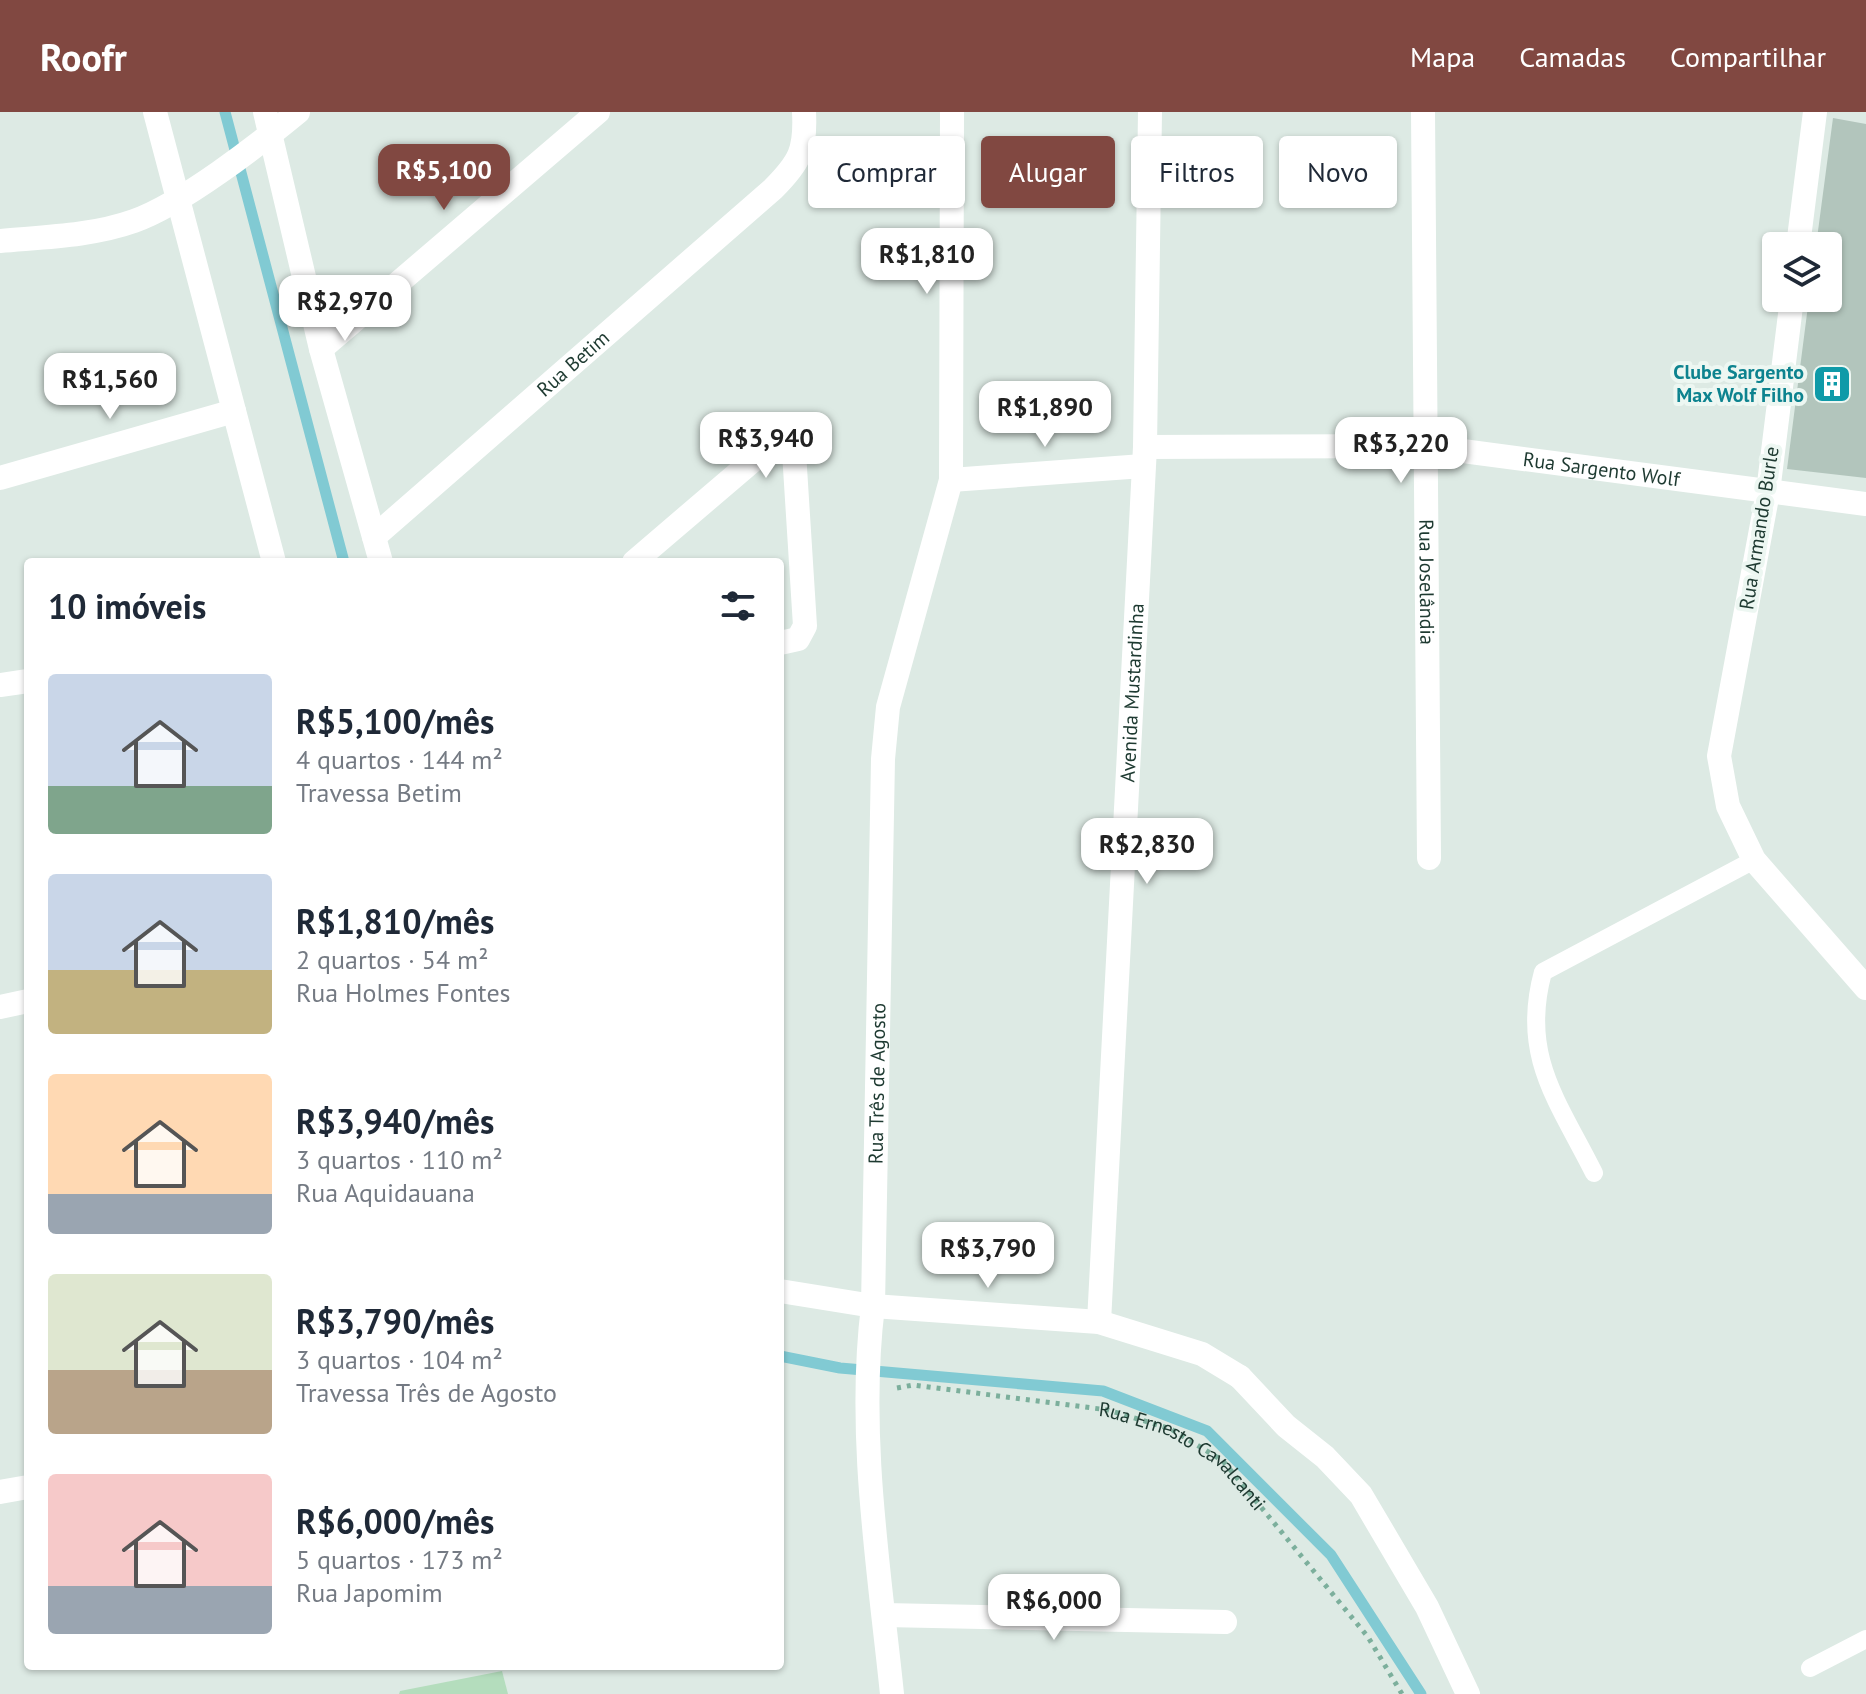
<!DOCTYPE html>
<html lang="pt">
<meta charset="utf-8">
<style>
body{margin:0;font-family:"PT Sans",sans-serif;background:#f2f2f3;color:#1f2937;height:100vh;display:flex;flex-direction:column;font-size:30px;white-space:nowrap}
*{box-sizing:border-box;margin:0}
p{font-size:26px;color:#747a83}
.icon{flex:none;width:44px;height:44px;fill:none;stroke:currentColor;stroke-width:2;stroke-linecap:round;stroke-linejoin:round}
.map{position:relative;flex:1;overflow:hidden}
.sheet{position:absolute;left:24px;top:446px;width:760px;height:1112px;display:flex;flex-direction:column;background:#fff;border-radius:8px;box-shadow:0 2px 6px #0004}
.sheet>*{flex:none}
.banner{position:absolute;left:808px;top:24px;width:760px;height:72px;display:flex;gap:16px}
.controls{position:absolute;left:1762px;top:120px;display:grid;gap:16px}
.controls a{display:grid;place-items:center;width:80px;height:80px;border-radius:8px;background:#fff;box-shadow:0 2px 6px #0004;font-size:40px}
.price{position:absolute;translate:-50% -68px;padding:0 18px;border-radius:16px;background:#fff;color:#222;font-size:26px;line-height:52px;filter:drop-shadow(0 2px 4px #0008)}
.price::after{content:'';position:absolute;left:50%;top:48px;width:24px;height:18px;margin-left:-12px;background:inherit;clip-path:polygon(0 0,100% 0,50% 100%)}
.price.active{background:#814841;color:#fff}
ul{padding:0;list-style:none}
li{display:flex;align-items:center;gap:24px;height:200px;padding:0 24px}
li span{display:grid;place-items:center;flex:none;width:224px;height:160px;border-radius:8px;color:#555}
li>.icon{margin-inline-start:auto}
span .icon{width:96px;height:96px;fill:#fffc;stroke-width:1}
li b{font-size:34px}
h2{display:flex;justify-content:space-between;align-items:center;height:96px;padding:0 24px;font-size:34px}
.tag{padding:0 28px;border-radius:8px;background:#fff;box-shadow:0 2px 6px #0004;font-size:28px;line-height:72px}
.tag.active{background:#814841;color:#fff}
header{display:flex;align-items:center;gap:48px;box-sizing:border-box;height:112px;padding:0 40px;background:#814841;color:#fff}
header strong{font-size:38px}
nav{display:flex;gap:44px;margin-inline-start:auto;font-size:28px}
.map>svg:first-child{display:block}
.green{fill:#b4ddbd}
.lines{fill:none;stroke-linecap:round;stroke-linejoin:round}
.stream{stroke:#81cad3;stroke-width:11}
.building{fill:#b2c5bc}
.path{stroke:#7caf9c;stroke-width:5;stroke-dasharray:4 6;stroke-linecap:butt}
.service{stroke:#fff;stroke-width:18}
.pedestrian{stroke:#fff;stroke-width:24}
.minor{stroke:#fff;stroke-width:24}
.labels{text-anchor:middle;stroke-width:8;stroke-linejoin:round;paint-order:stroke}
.street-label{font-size:20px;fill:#1e3a31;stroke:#edf7f2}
.culture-label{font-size:20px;font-weight:bold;fill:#0d838f;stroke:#edf7f2;text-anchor:end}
</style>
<header>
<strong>Roofr</strong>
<nav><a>Mapa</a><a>Camadas</a><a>Compartilhar</a></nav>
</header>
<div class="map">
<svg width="1866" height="1582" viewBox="0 0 1866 1582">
<rect width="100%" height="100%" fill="#ddeae4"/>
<path class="green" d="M 502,1559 L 508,1582 L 399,1582 L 400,1579 Z"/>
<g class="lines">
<path class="stream" d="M 225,0 L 344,450
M 780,1244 L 840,1256 L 1103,1279 L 1207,1319 L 1331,1443 L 1421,1582"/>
</g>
<path class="building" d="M 1833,6 L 1866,12 L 1866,366 L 1787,357 L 1809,186 L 1828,186 L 1828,134 L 1816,134 Z"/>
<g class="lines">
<path class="path" id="s1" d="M 897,1276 L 913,1273 L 1108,1298 L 1171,1317 L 1223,1349 L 1368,1525 L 1402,1582"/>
<path class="service" d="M 1594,1061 C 1558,989 1520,944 1543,860 L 1754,748
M 1810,1556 L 1866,1527"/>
<path class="pedestrian" d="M 1240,1265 L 1286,1314 L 1325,1345 L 1361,1383 L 1427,1495 L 1468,1582"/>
<g class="minor">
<path d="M 155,0 L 274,450"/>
<path d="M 265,0 L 321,237 L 381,450"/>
<path id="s2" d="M 1423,0 L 1429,746"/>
<path d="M 0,129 C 44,125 92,124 134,109 C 182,92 258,33 298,0"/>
<path d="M 1798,134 L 1815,0"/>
<path d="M 1792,186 L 1768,380 L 1719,644 L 1728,694 L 1754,748 L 1866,876"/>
<path d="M 321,237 L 598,0"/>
<path id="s3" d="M 1145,335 L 1425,334 L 1866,392"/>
<path d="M 0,366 L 234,299"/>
<path d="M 951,368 L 1143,354"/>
<path id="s4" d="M 374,425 L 773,77 C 800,50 806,38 804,0"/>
<path d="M 634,450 L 765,338 L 785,328 L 794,340 L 805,514 L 798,527 L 780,531"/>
<path d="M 0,573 L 28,569"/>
<path d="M 0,895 L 28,889"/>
<path d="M 780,1179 L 873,1194 L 1099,1210 L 1202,1242 L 1240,1265"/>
<path id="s5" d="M 1099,1210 L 1145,335 L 1150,0"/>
<path d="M 0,1380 L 28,1375"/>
<path d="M 884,1503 L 1225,1510"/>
<path id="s6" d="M 892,1582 C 879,1456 857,1321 873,1194 L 883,647 L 888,595 L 951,368 L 952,0"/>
</g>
</g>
<defs>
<g id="building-square" transform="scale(2)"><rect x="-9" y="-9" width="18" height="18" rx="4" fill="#0f9aa8" stroke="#edf7f2"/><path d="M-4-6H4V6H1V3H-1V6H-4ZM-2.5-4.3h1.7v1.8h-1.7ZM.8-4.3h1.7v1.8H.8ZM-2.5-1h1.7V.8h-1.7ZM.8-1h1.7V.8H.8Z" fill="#fff"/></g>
</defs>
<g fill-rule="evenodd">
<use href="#building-square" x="1832" y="272"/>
</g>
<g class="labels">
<g class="street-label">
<text dy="7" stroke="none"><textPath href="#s4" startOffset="264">Rua Betim</textPath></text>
<text dy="7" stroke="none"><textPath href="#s3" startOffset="458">Rua Sargento Wolf</textPath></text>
<text transform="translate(1759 416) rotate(-81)" y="7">Rua Armando Burle</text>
<text dy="7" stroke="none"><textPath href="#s2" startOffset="470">Rua Joselândia</textPath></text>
<text dy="7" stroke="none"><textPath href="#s5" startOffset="630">Avenida Mustardinha</textPath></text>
<text dy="7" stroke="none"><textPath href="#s6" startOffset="612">Rua Três de Agosto</textPath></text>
<text dy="7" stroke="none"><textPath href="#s1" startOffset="302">Rua Ernesto Cavalcanti</textPath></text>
</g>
<g class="culture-label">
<text x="1804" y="267">Clube Sargento<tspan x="1804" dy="23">Max Wolf Filho</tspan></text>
</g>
</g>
</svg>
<div class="controls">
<a><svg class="icon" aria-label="layers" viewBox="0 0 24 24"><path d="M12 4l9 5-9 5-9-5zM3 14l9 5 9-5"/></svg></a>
</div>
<b class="price active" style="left:444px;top:100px">R$5,100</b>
<b class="price" style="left:927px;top:184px">R$1,810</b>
<b class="price" style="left:345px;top:231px">R$2,970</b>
<b class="price" style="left:110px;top:309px">R$1,560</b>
<b class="price" style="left:1045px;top:337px">R$1,890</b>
<b class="price" style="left:766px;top:368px">R$3,940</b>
<b class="price" style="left:1401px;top:373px">R$3,220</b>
<b class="price" style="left:1147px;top:774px">R$2,830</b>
<b class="price" style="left:988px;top:1178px">R$3,790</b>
<b class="price" style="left:1054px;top:1530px">R$6,000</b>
<div class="banner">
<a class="tag">Comprar</a>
<a class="tag active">Alugar</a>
<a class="tag">Filtros</a>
<a class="tag">Novo</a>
</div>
<section class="sheet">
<h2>10 imóveis<svg class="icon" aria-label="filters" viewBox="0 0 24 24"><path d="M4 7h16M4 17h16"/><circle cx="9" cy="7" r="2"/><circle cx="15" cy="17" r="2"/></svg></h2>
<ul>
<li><span style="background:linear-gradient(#c9d6e8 70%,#7fa58c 0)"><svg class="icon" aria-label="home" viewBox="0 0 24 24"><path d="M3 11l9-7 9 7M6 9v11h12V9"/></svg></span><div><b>R$5,100/mês</b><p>4 quartos · 144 m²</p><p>Travessa Betim</p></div></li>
<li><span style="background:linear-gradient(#c9d6e8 60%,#c2b280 0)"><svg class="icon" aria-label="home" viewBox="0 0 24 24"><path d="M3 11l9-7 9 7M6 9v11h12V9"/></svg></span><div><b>R$1,810/mês</b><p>2 quartos · 54 m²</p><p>Rua Holmes Fontes</p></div></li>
<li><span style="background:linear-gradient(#ffd9b3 75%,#9aa5b1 0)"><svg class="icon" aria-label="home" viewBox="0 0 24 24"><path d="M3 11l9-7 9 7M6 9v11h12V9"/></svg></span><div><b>R$3,940/mês</b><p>3 quartos · 110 m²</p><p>Rua Aquidauana</p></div></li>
<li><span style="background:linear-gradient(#dfe7d0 60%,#b9a48a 0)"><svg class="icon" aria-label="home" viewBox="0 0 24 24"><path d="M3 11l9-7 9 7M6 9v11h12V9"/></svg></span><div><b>R$3,790/mês</b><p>3 quartos · 104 m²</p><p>Travessa Três de Agosto</p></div></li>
<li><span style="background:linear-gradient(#f6c9c9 70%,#9aa5b1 0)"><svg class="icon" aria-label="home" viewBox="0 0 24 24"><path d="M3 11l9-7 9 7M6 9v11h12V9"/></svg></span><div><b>R$6,000/mês</b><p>5 quartos · 173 m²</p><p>Rua Japomim</p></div></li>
</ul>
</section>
</div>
